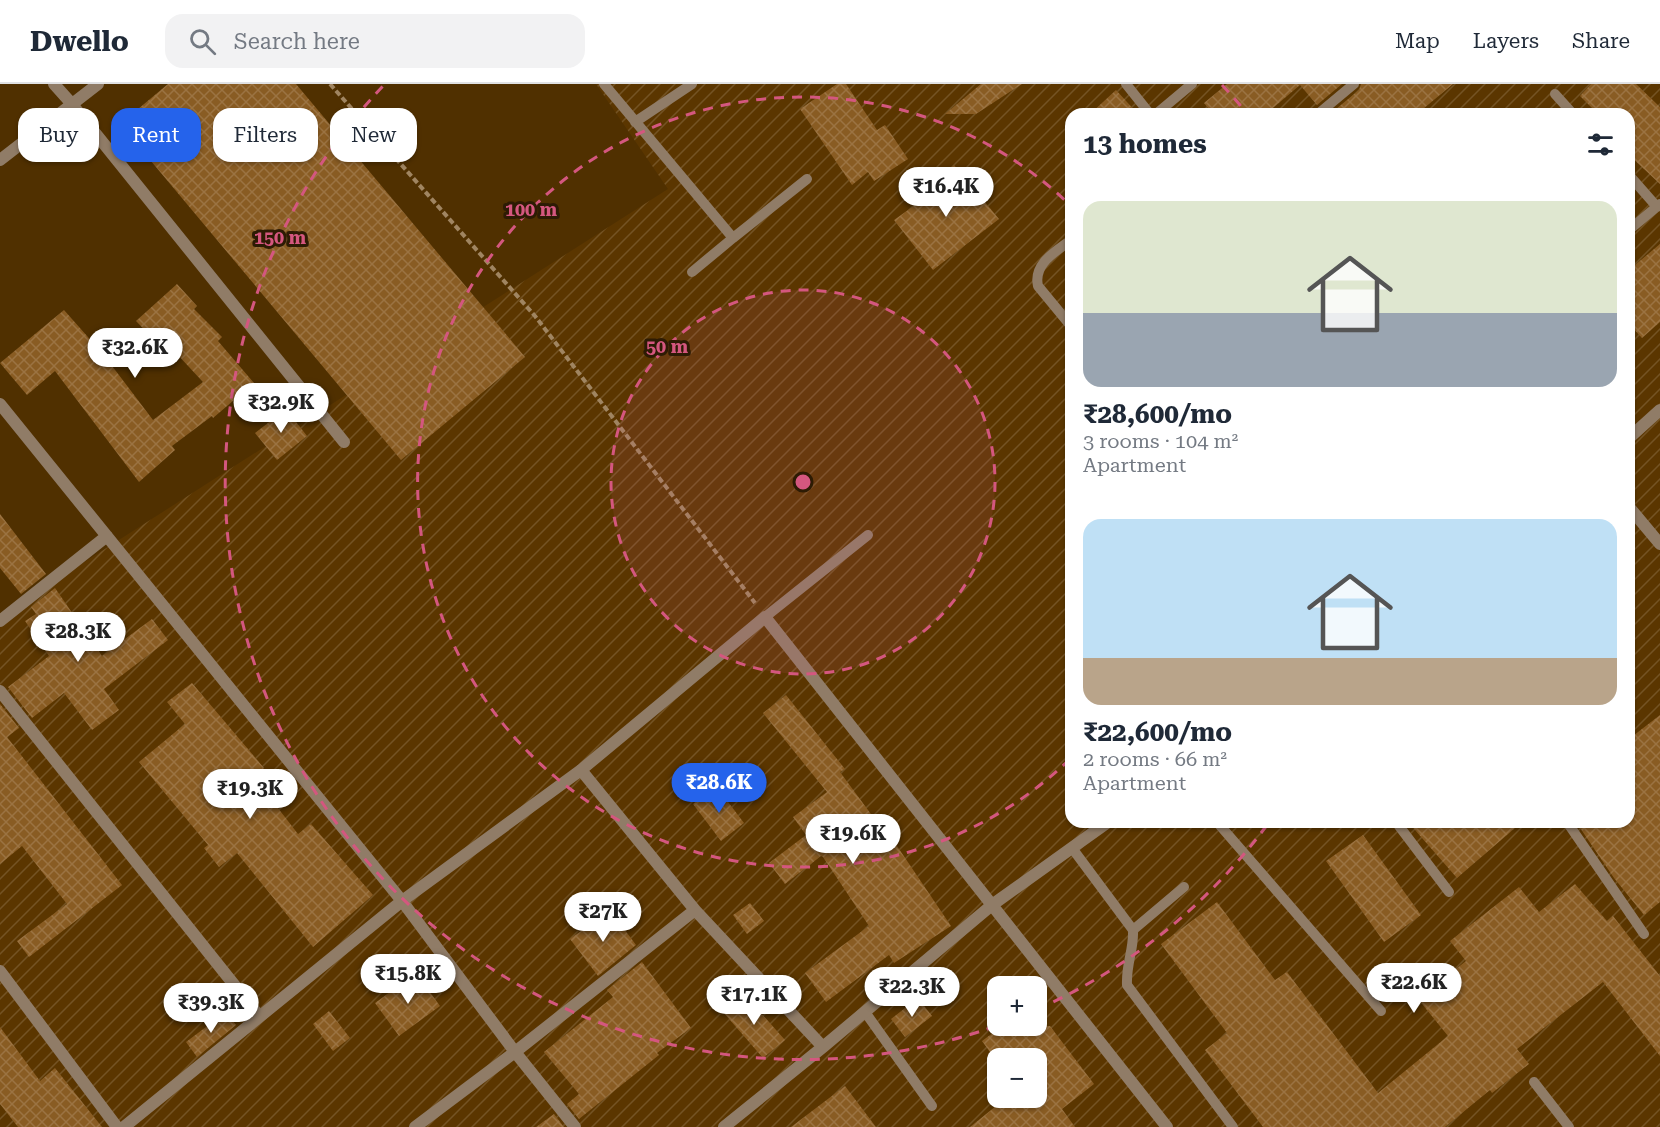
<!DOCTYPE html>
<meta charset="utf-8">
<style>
body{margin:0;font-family:"Roboto Serif",serif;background:#f2f2f3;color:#1f2937;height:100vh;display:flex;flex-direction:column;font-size:22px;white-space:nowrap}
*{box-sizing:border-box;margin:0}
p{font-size:20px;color:#747a83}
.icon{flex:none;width:33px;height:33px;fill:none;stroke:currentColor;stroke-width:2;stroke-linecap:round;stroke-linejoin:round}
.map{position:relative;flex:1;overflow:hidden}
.panel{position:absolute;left:1065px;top:24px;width:570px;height:720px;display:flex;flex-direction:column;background:#fff;border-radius:18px;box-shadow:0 2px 4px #0004}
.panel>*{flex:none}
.hud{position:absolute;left:18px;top:24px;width:570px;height:54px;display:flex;gap:12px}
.fabs{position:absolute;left:987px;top:892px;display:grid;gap:12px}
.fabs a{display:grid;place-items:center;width:60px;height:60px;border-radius:12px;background:#fff;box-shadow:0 2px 4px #0004;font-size:30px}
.price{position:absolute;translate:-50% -51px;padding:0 14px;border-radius:21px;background:#fff;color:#222;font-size:20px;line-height:39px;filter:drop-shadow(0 2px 3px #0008)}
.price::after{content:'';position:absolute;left:50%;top:36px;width:18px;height:14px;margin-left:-9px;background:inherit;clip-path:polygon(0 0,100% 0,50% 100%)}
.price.selected{background:#2563eb;color:#fff}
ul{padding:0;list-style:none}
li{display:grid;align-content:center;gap:12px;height:318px;padding:0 18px}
li span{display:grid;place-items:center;height:186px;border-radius:18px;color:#555}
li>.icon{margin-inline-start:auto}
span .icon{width:108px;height:108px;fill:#fffc;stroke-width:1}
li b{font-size:26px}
h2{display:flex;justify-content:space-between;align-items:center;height:72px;padding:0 18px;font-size:26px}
.pill{padding:0 21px;border-radius:18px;background:#fff;box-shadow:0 2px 4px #0004;font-size:21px;line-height:54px}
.pill.selected{background:#2563eb;color:#fff}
header{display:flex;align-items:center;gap:36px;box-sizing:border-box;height:84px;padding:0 30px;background:#fff;border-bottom:2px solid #e0e1e3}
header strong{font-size:28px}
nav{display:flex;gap:33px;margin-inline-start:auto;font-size:21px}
.search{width:420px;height:54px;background:#f2f2f3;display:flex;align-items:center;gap:15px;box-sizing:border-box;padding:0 21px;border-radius:18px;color:#747a83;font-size:22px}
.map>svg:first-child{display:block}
.industrial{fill:url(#industrial-furrows);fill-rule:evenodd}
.building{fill:url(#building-cross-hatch)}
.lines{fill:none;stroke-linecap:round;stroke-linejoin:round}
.path{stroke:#a08561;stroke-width:4;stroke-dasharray:6 3;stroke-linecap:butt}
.lane{stroke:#907c67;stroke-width:10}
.street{stroke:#907c67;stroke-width:12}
.ring{fill:none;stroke:#d4577f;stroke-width:3;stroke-dasharray:10 8}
.centre{fill:#d4577f;stroke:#2d1b04;stroke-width:3}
.ring-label{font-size:18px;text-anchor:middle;font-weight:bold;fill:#d4577f;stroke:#2d1b04;stroke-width:6;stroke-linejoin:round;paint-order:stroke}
</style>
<header>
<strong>Dwello</strong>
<div class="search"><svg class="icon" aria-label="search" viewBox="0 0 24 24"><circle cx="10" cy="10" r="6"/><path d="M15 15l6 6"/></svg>Search here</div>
<nav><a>Map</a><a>Layers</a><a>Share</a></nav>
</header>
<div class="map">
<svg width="1660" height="1043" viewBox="0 0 1660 1043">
<defs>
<pattern id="industrial-furrows" width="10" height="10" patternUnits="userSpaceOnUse" patternTransform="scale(1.5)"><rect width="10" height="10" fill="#5b3600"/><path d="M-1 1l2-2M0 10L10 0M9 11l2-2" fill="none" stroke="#745324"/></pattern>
<pattern id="building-cross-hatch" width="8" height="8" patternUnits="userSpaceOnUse" patternTransform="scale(1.5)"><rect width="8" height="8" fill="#895c23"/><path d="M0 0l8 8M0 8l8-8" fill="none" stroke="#9b7342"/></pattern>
</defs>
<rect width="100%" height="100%" fill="#503000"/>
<path class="industrial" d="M 596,0 L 1660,0 L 1660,1043 L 0,1043 L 0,532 L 668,105 ZM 1071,30 L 1629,30 L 1629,738 L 1071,738 ZM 998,903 L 1036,903 L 1036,942 L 998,942 ZM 998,975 L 1036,975 L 1036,1014 L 998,1014 Z"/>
<path class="building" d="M 168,0 L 296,0 L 525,273 L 401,376 L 120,40 Z
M 837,0 L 846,0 L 877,46 L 885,41 L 908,75 L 874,97 L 868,88 L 852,101 L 800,25 Z
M 981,0 L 1022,0 L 976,30 L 945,30 Z
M 1227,0 L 1342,0 L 1317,21 L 1300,1 L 1266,30 L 1213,30 L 1204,19 Z
M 1361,0 L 1453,0 L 1417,30 L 1330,30 L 1359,6 Z
M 1591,0 L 1636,0 L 1660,23 L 1660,100 L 1629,71 L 1629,30 L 1598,30 L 1580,12 Z
M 1116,6 L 1138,30 L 1090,30 Z
M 954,81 L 999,135 L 933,186 L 894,136 L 915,121 L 912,118 Z
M 1660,160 L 1660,238 L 1642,254 L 1629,240 L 1629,186 Z
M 177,200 L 197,222 L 194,225 L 222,253 L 218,257 L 254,299 L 213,334 L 212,332 L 172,362 L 175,366 L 139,398 L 55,287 L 27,311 L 0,279 L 64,226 L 103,270 L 153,336 L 203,298 L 162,254 L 157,259 L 136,237 Z
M 286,325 L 307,352 L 277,376 L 255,349 Z
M 0,430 L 46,490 L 21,510 L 0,484 Z
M 55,504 L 102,572 L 152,535 L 168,556 L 104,605 L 119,626 L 92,646 L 64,609 L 32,634 L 8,603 L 49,572 L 25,537 L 36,530 L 31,523 Z
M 192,599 L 264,684 L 254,693 L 298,750 L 311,740 L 373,811 L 313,863 L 237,769 L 219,783 L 204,764 L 208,761 L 139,678 L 185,640 L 167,618 Z
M 786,611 L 845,685 L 840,688 L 893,760 L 895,759 L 951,842 L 894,879 L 889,871 L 826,918 L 805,889 L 869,842 L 823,773 L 821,772 L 785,800 L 769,779 L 806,751 L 793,733 L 827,708 L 763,629 Z
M 0,620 L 19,644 L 7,653 L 122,801 L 29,873 L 17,857 L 67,820 L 22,762 L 0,780 Z
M 1660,631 L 1660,818 L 1644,831 L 1614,794 L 1576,738 L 1629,738 L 1629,655 Z
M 716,702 L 744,739 L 721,757 L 693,720 Z
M 1408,738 L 1522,738 L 1457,794 Z
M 1363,751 L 1421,831 L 1384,858 L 1326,777 Z
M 1575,800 L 1607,837 L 1613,832 L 1660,892 L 1660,972 L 1603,898 L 1517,965 L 1529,980 L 1492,1009 L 1490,1006 L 1445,1043 L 1263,1043 L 1205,966 L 1227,949 L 1161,860 L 1217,818 L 1275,896 L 1287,888 L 1378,1009 L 1448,952 L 1418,915 L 1466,877 L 1450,857 L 1519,803 L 1539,828 Z
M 750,819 L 764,837 L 747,850 L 733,831 Z
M 610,826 L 636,861 L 598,892 L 570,855 Z
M 642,878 L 691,944 L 657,969 L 659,971 L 579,1035 L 567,1020 L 579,1010 L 544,968 L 613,913 L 607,906 Z
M 416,889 L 440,922 L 399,952 L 375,919 Z
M 744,910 L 785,956 L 763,974 L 723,928 Z
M 918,914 L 932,932 L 905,953 L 891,935 Z
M 329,927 L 350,954 L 333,967 L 313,940 Z
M 226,928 L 236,941 L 197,973 L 186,958 Z
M 1002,942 L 1050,942 L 1094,1000 L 1062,1025 L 1075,1043 L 970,1043 L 1006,1014 L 1036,1014 L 1036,975 L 995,975 L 982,957 Z
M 0,943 L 40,997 L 55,984 L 102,1043 L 18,1043 L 0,1020 Z
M 845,1002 L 876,1043 L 791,1043 Z
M 554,1030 L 564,1043 L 536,1043 Z"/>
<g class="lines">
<path class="path" d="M 330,0 L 535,232 L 755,519"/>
<path class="lane" d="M 604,0 L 733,154 L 807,95
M 1126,0 L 1150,30
M 1555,10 L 1573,30
M 1156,30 L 1192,0
M 1318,30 L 1354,0
M 635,38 L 692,0
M 1629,91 L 1657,123
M 1629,146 L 1660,120
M 1071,156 C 1055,168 1033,180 1038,202 L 1071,242
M 692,188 L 733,154
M 765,533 L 868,451
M 1217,738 L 1381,927
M 1396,738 L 1449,808
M 1567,738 L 1644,850
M 1072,764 L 1133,846 C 1134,866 1126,879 1127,901 L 1233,1043
M 1133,846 L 1184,803
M 865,928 L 932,1022
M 1534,998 L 1569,1043"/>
<path class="street" d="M 54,0 L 71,19 L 344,358
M 0,76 L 98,0
M 0,320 L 402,817 L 515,968 L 575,1043
M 1629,354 L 1660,326
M 1629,423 L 1660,460
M 0,537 L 107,452
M 0,607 L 259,932
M 581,686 L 695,826 L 823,963
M 0,887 L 117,1043
M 124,1043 L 402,817 L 581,686 L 765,533 L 1167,1043
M 415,1043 L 515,968 L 695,826
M 724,1043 L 823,963 L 992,821 L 1108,738"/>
</g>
<circle cx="803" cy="398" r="192" fill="#d4577f" fill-opacity=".12"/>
<g class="ring">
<circle cx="803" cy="398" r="192"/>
<path d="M1070 675A385 385 0 1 1 1070 121"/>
<path d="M1267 741A577 577 0 0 1 1038 925M996 942A577 577 0 0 1 384 1M1222 1A577 577 0 0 1 1245 27"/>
</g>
<circle cx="803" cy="398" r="9" class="centre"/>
<g class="ring-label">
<text x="531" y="132">100 m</text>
<text x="280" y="160">150 m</text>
<text x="667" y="269">50 m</text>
</g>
</svg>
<div class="fabs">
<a>+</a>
<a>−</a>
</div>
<b class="price" style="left:946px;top:134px">₹16.4K</b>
<b class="price" style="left:135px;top:295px">₹32.6K</b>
<b class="price" style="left:281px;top:350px">₹32.9K</b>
<b class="price" style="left:78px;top:579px">₹28.3K</b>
<b class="price selected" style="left:719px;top:730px">₹28.6K</b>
<b class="price" style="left:250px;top:736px">₹19.3K</b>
<b class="price" style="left:853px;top:781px">₹19.6K</b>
<b class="price" style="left:603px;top:859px">₹27K</b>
<b class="price" style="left:408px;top:921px">₹15.8K</b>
<b class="price" style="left:1414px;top:930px">₹22.6K</b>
<b class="price" style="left:912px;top:934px">₹22.3K</b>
<b class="price" style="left:754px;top:942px">₹17.1K</b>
<b class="price" style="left:211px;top:950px">₹39.3K</b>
<div class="hud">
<a class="pill">Buy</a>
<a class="pill selected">Rent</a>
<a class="pill">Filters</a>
<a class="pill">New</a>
</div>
<section class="panel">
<h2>13 homes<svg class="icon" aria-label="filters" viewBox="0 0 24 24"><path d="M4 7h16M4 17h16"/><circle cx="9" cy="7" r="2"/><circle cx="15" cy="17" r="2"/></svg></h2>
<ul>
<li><span style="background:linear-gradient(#dfe7d0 60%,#9aa5b1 0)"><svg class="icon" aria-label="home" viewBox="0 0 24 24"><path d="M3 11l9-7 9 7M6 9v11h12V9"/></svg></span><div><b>₹28,600/mo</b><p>3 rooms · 104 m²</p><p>Apartment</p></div></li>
<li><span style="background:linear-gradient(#bfe0f5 75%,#b9a48a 0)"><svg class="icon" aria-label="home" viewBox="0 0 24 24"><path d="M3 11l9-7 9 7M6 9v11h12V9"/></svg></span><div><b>₹22,600/mo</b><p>2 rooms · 66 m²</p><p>Apartment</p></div></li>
</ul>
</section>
</div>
